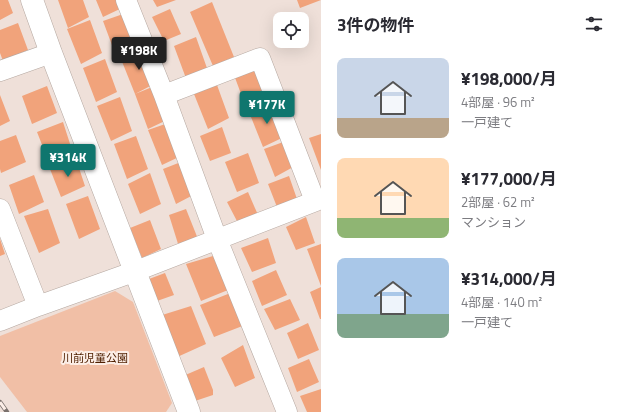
<!DOCTYPE html>
<html lang="ja">
<meta charset="utf-8">
<style>
body{margin:0;font-family:"Titillium Web","Noto Sans JP",sans-serif;background:#f7f7f7;color:#2b2b33;height:100vh;display:flex;flex-direction:column;font-size:15px;white-space:nowrap}
*{box-sizing:border-box;margin:0}
p{font-size:13px;color:#7c7c81}
.icon{flex:none;width:22px;height:22px;fill:none;stroke:currentColor;stroke-width:2;stroke-linecap:round;stroke-linejoin:round}
.map{position:relative;flex:1;overflow:hidden}
.details{display:flex;flex-direction:column;background:#fff;width:300px}
.details>*{flex:none}
.controls{position:absolute;left:273px;top:12px;display:grid;gap:8px}
.controls a{display:grid;place-items:center;width:36px;height:36px;border-radius:8px;background:#fff;box-shadow:0 4px 16px #0002;font-size:20px}
.price{position:absolute;translate:-50% -34px;padding:0 9px;border-radius:4px;background:#0f766e;color:#fff;font-size:13px;line-height:26px;filter:drop-shadow(0 1px 2px #0008)}
.price::after{content:'';position:absolute;left:50%;top:24px;width:12px;height:9px;margin-left:-6px;background:inherit;clip-path:polygon(0 0,100% 0,50% 100%)}
.price.active{background:#222;color:#fff}
ul{padding:0;list-style:none}
li{display:flex;align-items:center;gap:12px;height:100px;padding:0 16px}
li span{display:grid;place-items:center;flex:none;width:112px;height:80px;border-radius:8px;color:#555}
li>.icon{margin-inline-start:auto}
span .icon{width:48px;height:48px;fill:#fffc;stroke-width:1}
li b{font-size:17px}
h2{display:flex;justify-content:space-between;align-items:center;height:48px;padding:0 16px;font-size:17px}
main{display:flex;flex:1;min-height:0}
.map>svg:first-child{display:block}
.green{fill:#f1bfa6}
.building{fill:#f1a37b}
.lines{fill:none;stroke-linecap:round;stroke-linejoin:round}
.minor-casing{stroke:#b5a8a1;stroke-width:21}
.tertiary-casing{stroke:#b5a8a1;stroke-width:23}
.minor{stroke:#fff;stroke-width:20}
.tertiary{stroke:#fff;stroke-width:22}
.rail-casing{stroke:#7a716d;stroke-width:4.5}
.rail{stroke:#fceee7;stroke-width:3;stroke-dasharray:9;stroke-linecap:butt}
.labels{text-anchor:middle;stroke-width:4;stroke-linejoin:round;paint-order:stroke}
.park-label{font-size:11px;fill:#502002;stroke:#fceee7}
</style>
<main>
<div class="map">
<svg width="321" height="412" viewBox="0 0 321 412">
<rect width="100%" height="100%" fill="#efe0d9"/>
<path class="green" d="M 115,291 L 133,302 L 172,403 L 166,412 L 27,412 L 0,377 L 0,336 Z"/>
<path class="building" d="M 0,0 L 8,0 L 13,13 L 0,20 Z
M 58,0 L 83,0 L 89,17 L 68,28 Z
M 96,0 L 121,0 L 124,7 L 103,17 Z
M 153,0 L 176,0 L 157,7 Z
M 297,0 L 321,0 L 300,8 Z
M 212,2 L 234,57 L 213,66 L 190,12 Z
M 170,9 L 181,34 L 164,41 L 152,17 Z
M 126,13 L 138,46 L 116,56 L 103,21 Z
M 90,20 L 102,53 L 81,64 L 67,29 Z
M 18,23 L 28,50 L 3,61 L 0,53 L 0,30 Z
M 196,37 L 208,71 L 187,81 L 174,46 Z
M 144,50 L 156,83 L 135,94 L 121,59 Z
M 105,59 L 117,92 L 96,102 L 83,68 Z
M 256,66 L 268,99 L 247,110 L 234,75 Z
M 157,85 L 169,119 L 148,129 L 135,94 Z
M 217,85 L 229,118 L 208,129 L 194,94 Z
M 47,86 L 57,113 L 32,124 L 22,96 Z
M 0,95 L 10,121 L 0,126 Z
M 120,97 L 132,131 L 111,141 L 97,106 Z
M 272,103 L 284,137 L 263,147 L 249,112 Z
M 63,122 L 72,150 L 48,160 L 37,132 Z
M 171,122 L 183,155 L 162,165 L 148,130 Z
M 222,127 L 231,153 L 210,161 L 200,136 Z
M 321,134 L 321,170 L 309,138 Z
M 16,135 L 26,162 L 1,173 L 0,169 L 0,141 Z
M 136,136 L 148,169 L 127,179 L 114,144 Z
M 286,141 L 295,166 L 275,177 L 264,149 Z
M 248,153 L 259,183 L 237,192 L 225,162 Z
M 76,159 L 85,186 L 61,197 L 50,169 Z
M 186,160 L 197,193 L 176,204 L 163,169 Z
M 150,173 L 161,204 L 140,214 L 128,184 Z
M 34,175 L 44,202 L 19,214 L 9,185 Z
M 289,176 L 297,199 L 277,207 L 268,184 Z
M 248,192 L 258,215 L 238,223 L 227,202 Z
M 88,196 L 100,229 L 79,239 L 66,204 Z
M 48,209 L 60,243 L 39,253 L 24,216 Z
M 186,209 L 198,239 L 179,247 L 169,215 Z
M 306,217 L 315,243 L 296,250 L 286,227 Z
M 150,220 L 161,249 L 142,258 L 130,228 Z
M 268,238 L 276,263 L 252,272 L 241,248 Z
M 0,239 L 5,254 L 0,256 Z
M 321,244 L 321,286 L 307,249 Z
M 213,256 L 228,290 L 201,301 L 186,264 Z
M 276,270 L 287,295 L 262,306 L 252,281 Z
M 165,273 L 174,295 L 157,301 L 149,279 Z
M 321,287 L 321,319 L 320,319 L 310,292 Z
M 233,292 L 245,325 L 214,337 L 200,305 Z
M 290,299 L 300,320 L 275,330 L 264,309 Z
M 191,306 L 206,344 L 175,358 L 159,316 Z
M 308,323 L 319,350 L 298,359 L 287,333 Z
M 243,345 L 255,378 L 235,387 L 221,358 Z
M 309,359 L 319,382 L 297,392 L 288,368 Z
M 204,367 L 213,390 L 213,395 L 195,401 L 183,376 Z
M 321,389 L 321,412 L 307,412 L 300,396 Z"/>
<g class="lines">
<g class="minor-casing">
<path id="minor" d="M 126,0 L 164,95 L 217,239 L 287,412
M 0,71 L 51,53
M 164,95 L 260,58 L 315,201
M 0,209 L 38,306
M 0,321 L 38,306 L 136,271 L 321,199"/>
</g>
<g class="tertiary-casing">
<path id="tertiary" d="M 32,0 L 51,53 L 189,412"/>
</g>
<use href="#minor" class="minor"/>
<use href="#tertiary" class="tertiary"/>
<g class="rail-casing">
<path id="rail" d="M 0,402 L 7,412"/>
</g>
<use href="#rail" class="rail"/>
</g>
<g class="labels">
<g class="park-label">
<text x="95" y="362">川前児童公園</text>
</g>
</g>
</svg>
<div class="controls">
<a><svg class="icon" aria-label="locate" viewBox="0 0 24 24"><circle cx="12" cy="12" r="6"/><path d="M12 2v4M12 18v4M2 12h4M18 12h4"/></svg></a>
</div>
<b class="price active" style="left:139px;top:71px">¥198K</b>
<b class="price" style="left:267px;top:125px">¥177K</b>
<b class="price" style="left:68px;top:178px">¥314K</b>
</div>
<section class="details">
<h2>3件の物件<svg class="icon" aria-label="filters" viewBox="0 0 24 24"><path d="M4 7h16M4 17h16"/><circle cx="9" cy="7" r="2"/><circle cx="15" cy="17" r="2"/></svg></h2>
<ul>
<li><span style="background:linear-gradient(#c9d6e8 75%,#b9a48a 0)"><svg class="icon" aria-label="home" viewBox="0 0 24 24"><path d="M3 11l9-7 9 7M6 9v11h12V9"/></svg></span><div><b>¥198,000/月</b><p>4部屋 · 96 m²</p><p>一戸建て</p></div></li>
<li><span style="background:linear-gradient(#ffd9b3 75%,#8fb573 0)"><svg class="icon" aria-label="home" viewBox="0 0 24 24"><path d="M3 11l9-7 9 7M6 9v11h12V9"/></svg></span><div><b>¥177,000/月</b><p>2部屋 · 62 m²</p><p>マンション</p></div></li>
<li><span style="background:linear-gradient(#a9c7e8 70%,#7fa58c 0)"><svg class="icon" aria-label="home" viewBox="0 0 24 24"><path d="M3 11l9-7 9 7M6 9v11h12V9"/></svg></span><div><b>¥314,000/月</b><p>4部屋 · 140 m²</p><p>一戸建て</p></div></li>
</ul>
</section>
</main>
